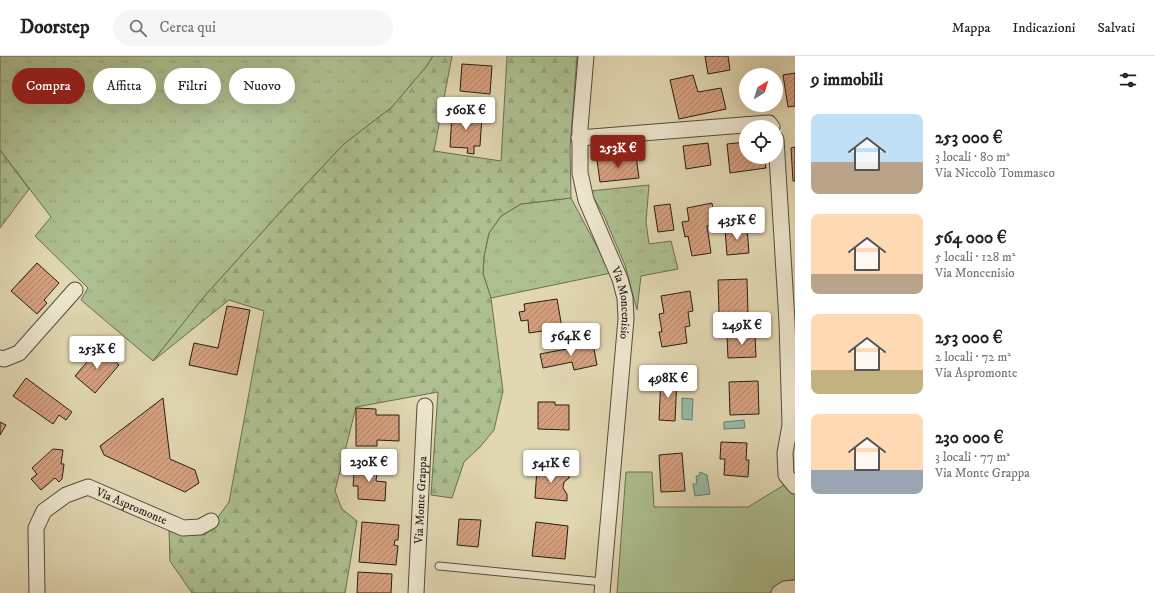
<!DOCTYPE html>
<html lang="it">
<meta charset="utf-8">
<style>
body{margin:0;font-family:"IM FELL DW Pica",serif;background:#f6f6f6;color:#222;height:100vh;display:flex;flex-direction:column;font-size:15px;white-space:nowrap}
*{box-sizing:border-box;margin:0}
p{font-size:13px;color:#767676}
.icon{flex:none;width:22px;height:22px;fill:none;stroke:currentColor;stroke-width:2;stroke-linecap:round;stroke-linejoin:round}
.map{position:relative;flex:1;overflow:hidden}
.side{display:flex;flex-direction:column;background:#fff;width:360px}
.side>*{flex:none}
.hud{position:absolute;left:12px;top:12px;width:380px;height:36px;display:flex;gap:8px}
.needle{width:26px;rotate:38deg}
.fabs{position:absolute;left:739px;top:12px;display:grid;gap:8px}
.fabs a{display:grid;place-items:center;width:44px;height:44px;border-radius:50%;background:#fff;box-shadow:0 4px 16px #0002;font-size:20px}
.price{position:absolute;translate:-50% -34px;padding:0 9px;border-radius:4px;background:#fff;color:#222;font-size:13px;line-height:26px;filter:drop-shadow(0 1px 2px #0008)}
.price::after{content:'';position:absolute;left:50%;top:24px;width:12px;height:9px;margin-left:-6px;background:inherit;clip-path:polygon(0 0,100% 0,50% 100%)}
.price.active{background:#8f2418;color:#fff}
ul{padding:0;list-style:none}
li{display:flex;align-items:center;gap:12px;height:100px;padding:0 16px}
li span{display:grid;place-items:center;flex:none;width:112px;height:80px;border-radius:8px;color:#555}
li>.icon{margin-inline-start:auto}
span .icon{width:48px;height:48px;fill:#fffc;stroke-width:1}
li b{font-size:17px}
h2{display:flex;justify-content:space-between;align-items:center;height:48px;padding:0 16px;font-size:17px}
.pill{padding:0 14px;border-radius:18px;background:#fff;box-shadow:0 4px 16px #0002;font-size:14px;line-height:36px}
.pill.active{background:#8f2418;color:#fff}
header{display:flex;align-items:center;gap:24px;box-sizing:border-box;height:56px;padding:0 20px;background:#fff;border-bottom:1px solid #e0e0e0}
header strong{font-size:19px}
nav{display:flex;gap:22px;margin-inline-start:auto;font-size:14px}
.search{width:280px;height:36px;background:#f6f6f6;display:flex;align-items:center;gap:10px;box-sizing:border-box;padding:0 14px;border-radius:22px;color:#767676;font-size:15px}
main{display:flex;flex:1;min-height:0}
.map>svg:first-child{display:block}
.grass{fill:url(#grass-tufts);stroke:#6a6e52}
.forest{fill:url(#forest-firs);stroke:#6a6e52}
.garden{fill:#adbf90;stroke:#6a6e52}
.water{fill:#95baa9;stroke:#697b6d}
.building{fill:url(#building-hatch);stroke:#261d13}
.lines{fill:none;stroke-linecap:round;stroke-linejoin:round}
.service-casing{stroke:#554c3b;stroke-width:9}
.minor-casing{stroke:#554c3b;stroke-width:17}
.service{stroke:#ece5cd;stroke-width:7}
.minor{stroke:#ece5cd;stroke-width:15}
.labels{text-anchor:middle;stroke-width:4;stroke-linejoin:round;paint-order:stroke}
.street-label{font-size:12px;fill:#261d13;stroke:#ece5cd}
</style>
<header>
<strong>Doorstep</strong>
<div class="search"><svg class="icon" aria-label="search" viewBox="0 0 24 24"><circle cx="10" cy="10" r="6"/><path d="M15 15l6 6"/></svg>Cerca qui</div>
<nav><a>Mappa</a><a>Indicazioni</a><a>Salvati</a></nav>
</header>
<main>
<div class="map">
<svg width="795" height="537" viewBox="0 0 795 537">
<defs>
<pattern id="grass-tufts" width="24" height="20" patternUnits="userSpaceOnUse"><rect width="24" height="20" fill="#adbf90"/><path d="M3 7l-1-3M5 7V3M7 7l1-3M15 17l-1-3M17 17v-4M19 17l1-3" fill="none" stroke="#95a47b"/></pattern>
<pattern id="forest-firs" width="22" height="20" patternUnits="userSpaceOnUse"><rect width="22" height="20" fill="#adbf90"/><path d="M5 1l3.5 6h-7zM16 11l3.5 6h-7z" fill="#95a47b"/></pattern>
<pattern id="building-hatch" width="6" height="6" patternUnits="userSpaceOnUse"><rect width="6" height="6" fill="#d6a07f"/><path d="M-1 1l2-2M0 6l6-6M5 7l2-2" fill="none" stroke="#ad8267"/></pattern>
</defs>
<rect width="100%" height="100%" fill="#e1d7b2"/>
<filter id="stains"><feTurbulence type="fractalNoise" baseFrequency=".005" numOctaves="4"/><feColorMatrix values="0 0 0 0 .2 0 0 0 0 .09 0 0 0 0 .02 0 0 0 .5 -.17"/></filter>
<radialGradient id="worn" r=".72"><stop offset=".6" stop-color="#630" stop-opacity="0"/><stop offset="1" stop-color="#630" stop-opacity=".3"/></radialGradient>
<path class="grass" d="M 0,0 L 433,0 L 426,11 L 392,51 L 344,88 L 293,142 L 203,242 L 153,305 L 81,244 L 88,232 L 35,180 L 51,161 L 0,94 Z
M 649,129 L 646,166 L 649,188 L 671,185 L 678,213 L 641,220 L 637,254 L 625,209 L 604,160 L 590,135 Z
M 571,142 L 611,217 L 491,242 L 483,218 L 484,200 L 489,177 L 501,160 L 521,148 Z"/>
<path class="forest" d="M 433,0 L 452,0 L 434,95 L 501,105 L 507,0 L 577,0 L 570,92 L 571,142 L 521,148 L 501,160 L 489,177 L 484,200 L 483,218 L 491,242 L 503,335 L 494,374 L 480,391 L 464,406 L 452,442 L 431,439 L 438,336 L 356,351 L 335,435 L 342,453 L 357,465 L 345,537 L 192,537 L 170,505 L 169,473 L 176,476 L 205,479 L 229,446 L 264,255 L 229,244 L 153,305 L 203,242 L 293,142 L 344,88 L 392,51 L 426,11 Z
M 0,94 L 29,133 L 0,172 Z"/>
<path class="garden" d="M 626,416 L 652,416 L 654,451 L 748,451 L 784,429 L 795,437 L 795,523 L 787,525 L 774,537 L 617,537 Z"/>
<path class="water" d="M 682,342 L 693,343 L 692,364 L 682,363 Z
M 744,364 L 745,372 L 724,373 L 724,366 Z
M 700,416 L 707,419 L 710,438 L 695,440 L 693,428 L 697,428 L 696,420 L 699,420 Z"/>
<path class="building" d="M 705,0 L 728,0 L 730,14 L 708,18 Z
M 462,8 L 492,10 L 490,38 L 460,35 Z
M 795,17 L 795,50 L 788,51 L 783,19 Z
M 693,19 L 698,36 L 721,32 L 726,53 L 679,63 L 670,24 Z
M 462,54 L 476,55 L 475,59 L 482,60 L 480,90 L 474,90 L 474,98 L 467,97 L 468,92 L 450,91 L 452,58 L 461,59 Z
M 746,86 L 746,101 L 764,101 L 766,112 L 730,117 L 727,88 Z
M 708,87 L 711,109 L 686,113 L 683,90 Z
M 795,91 L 795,125 L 793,125 L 791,92 Z
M 636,100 L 639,122 L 600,126 L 597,104 Z
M 712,147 L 715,169 L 707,170 L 711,197 L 692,200 L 688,180 L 685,181 L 682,166 L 689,165 L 687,152 Z
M 670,148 L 674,174 L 658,176 L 654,150 Z
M 747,172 L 749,197 L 727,199 L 725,173 Z
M 37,207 L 59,227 L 44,244 L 47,247 L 37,258 L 11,235 Z
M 747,223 L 748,257 L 719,257 L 718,224 Z
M 690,235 L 693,255 L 688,256 L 690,270 L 685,271 L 687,287 L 662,291 L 659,276 L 662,276 L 659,258 L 664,257 L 661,240 Z
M 557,243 L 562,272 L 529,277 L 528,264 L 521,265 L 519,256 L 525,255 L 524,248 Z
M 227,250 L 250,254 L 237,319 L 189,309 L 194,287 L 218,292 Z
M 755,279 L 756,301 L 728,302 L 727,280 Z
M 593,288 L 597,309 L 574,314 L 572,306 L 543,312 L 540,298 Z
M 99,292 L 119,309 L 95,337 L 75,320 Z
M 661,321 L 677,322 L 675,365 L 659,364 Z
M 26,322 L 72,356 L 66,364 L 59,359 L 53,368 L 13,340 Z
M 758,325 L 759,358 L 730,359 L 729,326 Z
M 163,342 L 170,403 L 195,414 L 199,427 L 185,436 L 104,399 L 100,390 Z
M 538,346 L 555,346 L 555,349 L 569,349 L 569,374 L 538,373 Z
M 356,352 L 376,353 L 376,359 L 399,359 L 399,385 L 377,384 L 377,390 L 356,390 Z
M 0,366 L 6,369 L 0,379 Z
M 721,386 L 747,387 L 746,404 L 749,404 L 748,421 L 724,419 L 725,403 L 720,403 Z
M 53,393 L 63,394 L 61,408 L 64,408 L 62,423 L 59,426 L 55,422 L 41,434 L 31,423 L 37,418 L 32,412 Z
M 682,397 L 685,435 L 661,436 L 659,399 Z
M 355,407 L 378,409 L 376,425 L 386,426 L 385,445 L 358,443 L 358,430 L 353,430 Z
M 537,412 L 569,415 L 569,422 L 564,426 L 563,432 L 567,438 L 567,445 L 535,442 Z
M 459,463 L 481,464 L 478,491 L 457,489 Z
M 362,466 L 399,469 L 398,484 L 395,484 L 394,489 L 398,490 L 396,509 L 359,506 Z
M 536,466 L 568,470 L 565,503 L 532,500 Z
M 358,516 L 392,518 L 391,537 L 357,537 Z"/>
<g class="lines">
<g class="service-casing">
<path id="service" d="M 439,510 L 603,526"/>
</g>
<g class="minor-casing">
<g id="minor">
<path id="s1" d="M 586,0 L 580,72 L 580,117 L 586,144 L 620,223 L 625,242 L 626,263 L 602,537"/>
<path d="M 579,82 L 769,67 L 772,71"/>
<path d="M 776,83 L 787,266 L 790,369 L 785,397 L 786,419 L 795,430"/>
<path d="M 0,302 L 4,303 L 19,297 L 75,234"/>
<path id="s2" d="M 37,537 L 36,472 L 44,455 L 66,439 L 88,431 L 183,472 L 200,471 L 211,465"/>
<path id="s3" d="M 416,537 L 425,350"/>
<path d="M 779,537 L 785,533 L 795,532"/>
</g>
</g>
<use href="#service" class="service"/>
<use href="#minor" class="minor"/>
</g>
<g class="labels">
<g class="street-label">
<text dy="4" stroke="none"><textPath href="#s1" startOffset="255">Via Moncenisio</textPath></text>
<text dy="4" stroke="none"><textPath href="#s3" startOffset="93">Via Monte Grappa</textPath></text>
<text dy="4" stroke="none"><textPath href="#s2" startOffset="182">Via Aspromonte</textPath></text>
</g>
</g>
<rect width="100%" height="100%" filter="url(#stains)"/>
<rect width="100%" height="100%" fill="url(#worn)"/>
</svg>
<div class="fabs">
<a><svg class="needle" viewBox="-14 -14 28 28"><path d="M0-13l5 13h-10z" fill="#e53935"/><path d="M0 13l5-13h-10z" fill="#767676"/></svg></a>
<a><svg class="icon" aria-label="locate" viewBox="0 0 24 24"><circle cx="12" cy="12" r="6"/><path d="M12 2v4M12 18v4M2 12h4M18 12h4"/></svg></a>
</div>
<b class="price" style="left:466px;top:75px">560K €</b>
<b class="price active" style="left:618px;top:113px">253K €</b>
<b class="price" style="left:737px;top:185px">435K €</b>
<b class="price" style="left:742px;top:290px">249K €</b>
<b class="price" style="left:571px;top:301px">564K €</b>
<b class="price" style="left:97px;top:314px">253K €</b>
<b class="price" style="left:668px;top:343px">498K €</b>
<b class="price" style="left:369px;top:427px">230K €</b>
<b class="price" style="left:551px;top:428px">541K €</b>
<div class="hud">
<a class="pill active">Compra</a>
<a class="pill">Affitta</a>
<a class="pill">Filtri</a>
<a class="pill">Nuovo</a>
</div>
</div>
<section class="side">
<h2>9 immobili<svg class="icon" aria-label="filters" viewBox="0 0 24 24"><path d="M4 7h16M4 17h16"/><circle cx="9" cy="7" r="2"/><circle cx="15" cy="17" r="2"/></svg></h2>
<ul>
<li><span style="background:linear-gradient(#bfe0f5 60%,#b9a48a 0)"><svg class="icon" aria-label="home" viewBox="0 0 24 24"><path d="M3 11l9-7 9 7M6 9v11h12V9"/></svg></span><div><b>253 000 €</b><p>3 locali · 80 m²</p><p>Via Niccolò Tommaseo</p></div></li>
<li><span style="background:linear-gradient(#ffd9b3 75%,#b9a48a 0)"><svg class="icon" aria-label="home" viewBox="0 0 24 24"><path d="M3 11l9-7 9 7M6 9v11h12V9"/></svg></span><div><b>564 000 €</b><p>5 locali · 128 m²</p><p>Via Moncenisio</p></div></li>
<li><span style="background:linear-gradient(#ffd9b3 70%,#c2b280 0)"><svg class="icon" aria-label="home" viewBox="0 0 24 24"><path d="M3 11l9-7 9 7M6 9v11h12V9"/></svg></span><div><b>253 000 €</b><p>2 locali · 72 m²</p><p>Via Aspromonte</p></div></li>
<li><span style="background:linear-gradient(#ffd9b3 70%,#9aa5b1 0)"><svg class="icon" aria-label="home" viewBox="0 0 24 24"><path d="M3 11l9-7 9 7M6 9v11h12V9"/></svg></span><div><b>230 000 €</b><p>3 locali · 77 m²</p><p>Via Monte Grappa</p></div></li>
</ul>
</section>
</main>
